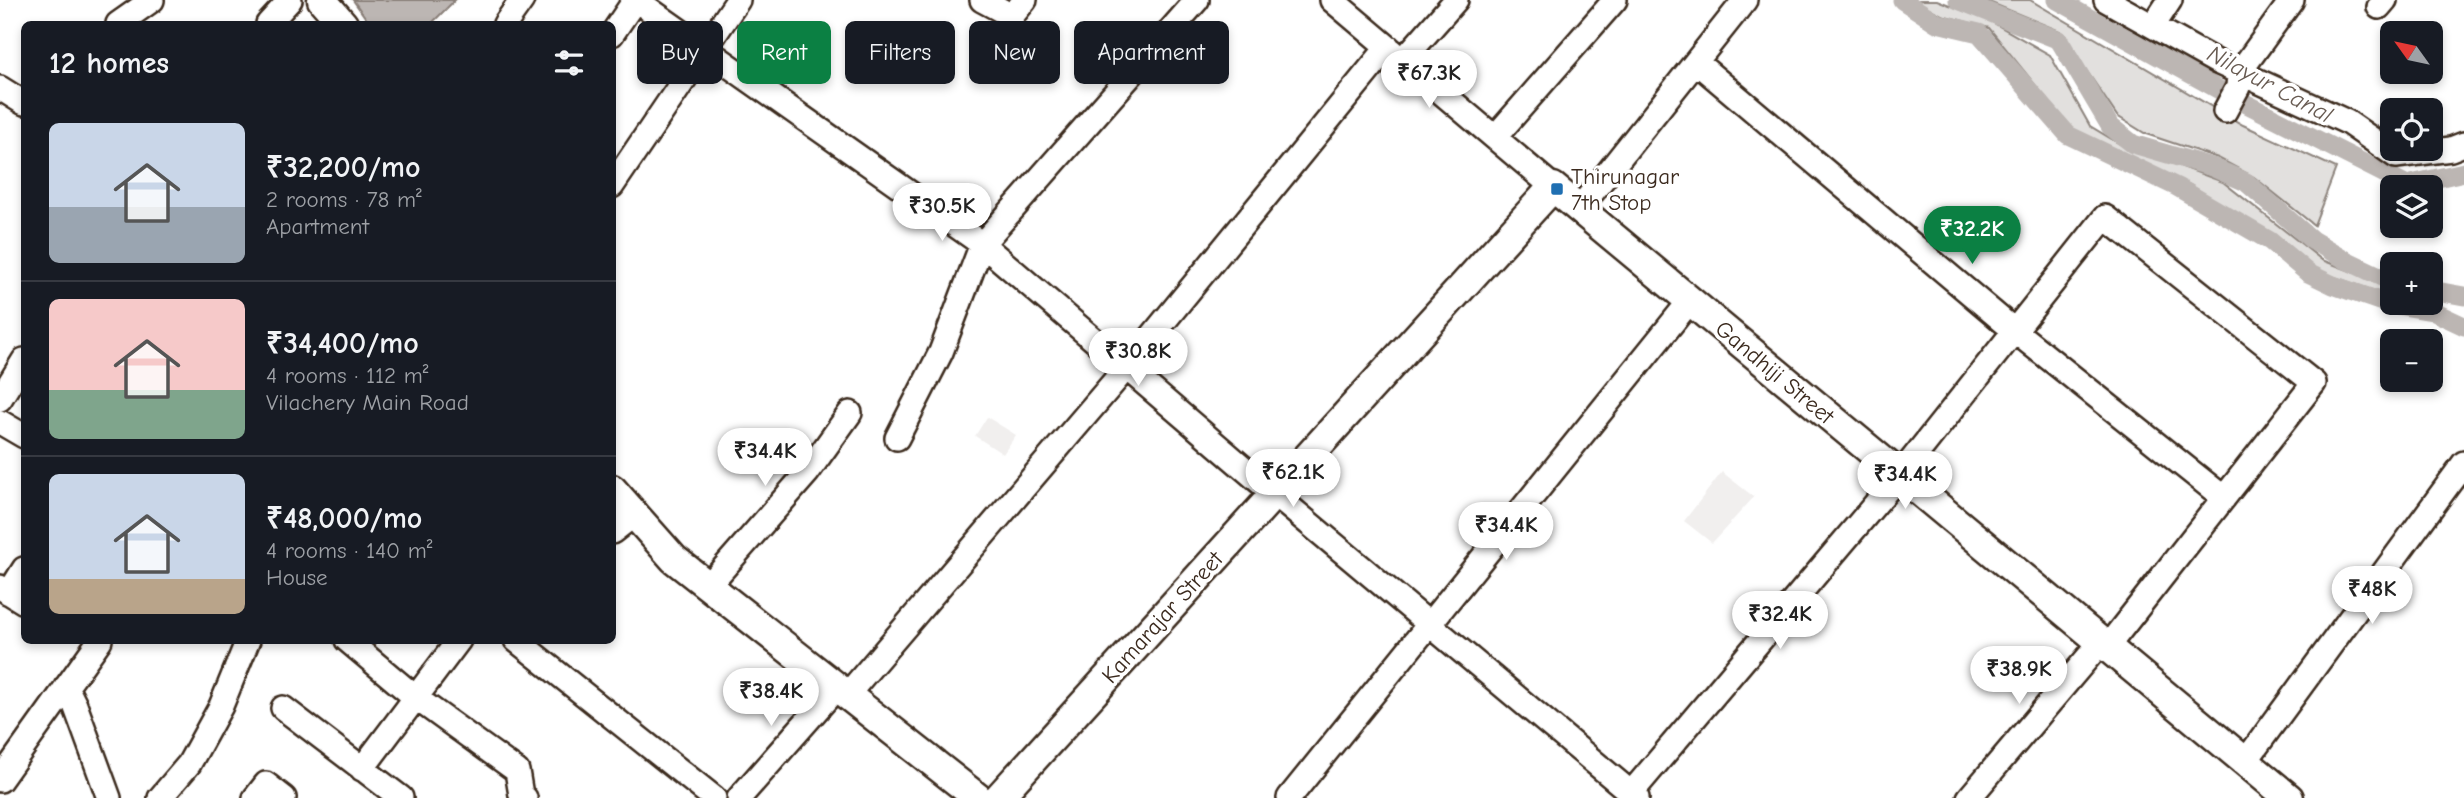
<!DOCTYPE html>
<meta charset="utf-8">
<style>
body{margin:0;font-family:"Comic Neue",sans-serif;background:#242831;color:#f1f3f6;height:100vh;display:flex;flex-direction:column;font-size:26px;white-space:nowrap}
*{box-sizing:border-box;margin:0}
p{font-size:23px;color:#9ea1a6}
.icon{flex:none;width:38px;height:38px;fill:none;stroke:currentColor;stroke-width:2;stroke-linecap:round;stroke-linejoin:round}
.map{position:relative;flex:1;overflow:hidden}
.side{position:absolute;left:21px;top:21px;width:595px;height:623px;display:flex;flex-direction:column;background:#171b24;border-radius:10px;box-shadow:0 4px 10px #0003}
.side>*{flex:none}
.hud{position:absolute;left:637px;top:21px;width:665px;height:63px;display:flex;gap:14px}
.needle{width:46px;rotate:303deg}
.buttons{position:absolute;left:2380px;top:21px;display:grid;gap:14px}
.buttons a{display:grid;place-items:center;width:63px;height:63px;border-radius:10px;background:#171b24;box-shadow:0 4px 10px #0003;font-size:35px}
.price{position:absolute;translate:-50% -60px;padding:0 16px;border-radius:24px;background:#fff;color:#222;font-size:23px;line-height:46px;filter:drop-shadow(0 2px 4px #0008)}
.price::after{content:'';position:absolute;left:50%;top:42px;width:21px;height:16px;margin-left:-10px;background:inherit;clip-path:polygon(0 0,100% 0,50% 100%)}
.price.selected{background:#0b8043;color:#fff}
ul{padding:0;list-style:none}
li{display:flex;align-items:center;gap:21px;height:175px;padding:0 28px}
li+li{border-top:2px solid #363941}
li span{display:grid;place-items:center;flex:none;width:196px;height:140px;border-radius:10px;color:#555}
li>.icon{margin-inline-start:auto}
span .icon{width:84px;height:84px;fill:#fffc;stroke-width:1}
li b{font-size:30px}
h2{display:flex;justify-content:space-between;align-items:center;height:84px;padding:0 28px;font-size:30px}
.chip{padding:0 24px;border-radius:10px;background:#171b24;box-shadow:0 4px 10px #0003;font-size:24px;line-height:63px}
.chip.selected{background:#0b8043;color:#fff}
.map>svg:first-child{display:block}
.built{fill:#f1efee}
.green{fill:#e2e0de;stroke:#8e857e;stroke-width:2}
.water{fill:#bcb6b3;stroke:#887e77;stroke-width:2}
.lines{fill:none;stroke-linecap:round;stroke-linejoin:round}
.canal{stroke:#bcb6b3;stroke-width:19}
.minor-casing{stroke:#3b2a1e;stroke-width:28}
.major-casing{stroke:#3b2a1e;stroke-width:33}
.minor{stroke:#fff;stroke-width:23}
.major{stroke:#fff;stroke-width:28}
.poi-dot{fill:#1f6fb2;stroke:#fff;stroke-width:2.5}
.labels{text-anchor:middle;stroke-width:7;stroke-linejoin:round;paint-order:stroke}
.poi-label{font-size:23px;fill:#3b2a1e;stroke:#fff;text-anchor:start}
.street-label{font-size:23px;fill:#3b2a1e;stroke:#fff}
.water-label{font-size:24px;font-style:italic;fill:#685b52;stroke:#fff}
</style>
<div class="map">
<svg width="2464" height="798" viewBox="0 0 2464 798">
<rect width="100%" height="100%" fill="#fff"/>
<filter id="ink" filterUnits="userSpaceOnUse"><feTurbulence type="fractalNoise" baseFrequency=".0143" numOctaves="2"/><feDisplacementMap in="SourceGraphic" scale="14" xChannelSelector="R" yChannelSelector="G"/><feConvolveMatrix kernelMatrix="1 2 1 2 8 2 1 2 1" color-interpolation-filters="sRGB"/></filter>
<g filter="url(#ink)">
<path class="built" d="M 987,417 L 1016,435 L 1003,454 L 975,436 Z
M 1722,472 L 1754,497 L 1712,543 L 1684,521 Z"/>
<path class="green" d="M 1915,0 L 1937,0 L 1990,21 L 2050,55 L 2090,126 L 2120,144 L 2223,182 L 2322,260 L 2392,287 L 2392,297 L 2312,269 L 2277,239 L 2190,185 L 2072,130 L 1989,28 L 1942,15 Z
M 1984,0 L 2030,0 L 2243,125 L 2336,168 L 2314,225 L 2254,177 L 2218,158 L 2146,134 L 2117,116 L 2060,31 Z"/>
<path class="water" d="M 353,0 L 455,0 L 431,24 L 370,24 Z"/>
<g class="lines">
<path class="canal" d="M 1902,0 L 1937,23 L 1979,33 L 2068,135 L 2177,187 L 2270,241 L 2308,273 L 2333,285 L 2385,303 L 2432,311 L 2464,326
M 1958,0 L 2059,40 L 2110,126 L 2133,144 L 2212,167 L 2246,182 L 2312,240 L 2346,260 L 2392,282
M 2057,0 L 2223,92 L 2407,185 L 2464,172
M 2431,290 L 2464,296"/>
<g class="minor-casing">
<path id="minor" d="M 636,0 L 982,244 L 1197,0
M 982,0 L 1012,16 L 1025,0
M 1332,0 L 1553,187
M 2106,0 L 2217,62 L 2347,122 L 2396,156 L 2451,149 L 2464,144
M 2379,7 L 2385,0
M 118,24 L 152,0
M 268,24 L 290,0
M 505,24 L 522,0
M 2153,26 L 2170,0
M 612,34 L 635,0
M 1403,60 L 1456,0
M 1696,62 L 2016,332 L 2224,498
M 0,88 L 24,103
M 2225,111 L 2238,87 L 2239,73 L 2292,0
M 1495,137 L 1615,0
M 612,186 L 738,0
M 1579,209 L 1745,0
M 0,399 L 24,360
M 0,422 L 24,436
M 897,438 L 941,352 L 982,244 L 1274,494 L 1637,798
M 612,532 L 635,514
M 708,586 L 807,473 L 850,413
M 0,587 L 24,602
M 9,593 L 24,569
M 347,640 L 416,698 L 517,771 L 521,795 L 525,798
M 516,640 L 714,798
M 66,687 L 75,705 L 109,798
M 847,695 L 1126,368 L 1388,47
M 283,708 L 401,798
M 2245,762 L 2464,463
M 362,769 L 459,640
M 0,780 L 100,640
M 160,798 L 189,764 L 221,706 L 248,640
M 255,798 L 266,784 L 284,798
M 739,798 L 837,687
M 1289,798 L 1690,301
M 1627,798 L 1900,475 L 2105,217 L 2314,383 L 2107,647
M 1969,798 L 2101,642"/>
</g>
<g class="major-casing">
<path id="major" d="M 322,0 L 343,24
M 612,489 L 674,559 L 978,798
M 998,798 L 1553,187 L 2289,798"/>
</g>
<use href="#minor" class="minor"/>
<use href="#major" class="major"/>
</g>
</g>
<rect class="poi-dot" x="1550" y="182" width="14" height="14" rx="3.5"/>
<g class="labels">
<g class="poi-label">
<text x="1571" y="184">Thirunagar<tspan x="1571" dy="26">7th Stop</tspan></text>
</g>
<g class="street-label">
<text transform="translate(1775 372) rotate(40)" y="8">Gandhiji Street</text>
<text transform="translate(1162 617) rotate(-48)" y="8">Kamarajar Street</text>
</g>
<g class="water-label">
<text transform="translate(2270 84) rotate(28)" y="8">Nilayur Canal</text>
</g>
</g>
</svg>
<div class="buttons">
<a><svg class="needle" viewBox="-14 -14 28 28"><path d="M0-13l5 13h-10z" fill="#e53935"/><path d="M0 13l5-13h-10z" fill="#9ea1a6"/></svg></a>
<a><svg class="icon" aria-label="locate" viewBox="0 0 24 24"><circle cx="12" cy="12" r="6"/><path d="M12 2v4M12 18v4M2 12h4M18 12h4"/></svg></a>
<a><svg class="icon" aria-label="layers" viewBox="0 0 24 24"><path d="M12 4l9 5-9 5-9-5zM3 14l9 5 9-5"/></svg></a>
<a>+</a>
<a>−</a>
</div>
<b class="price" style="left:1429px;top:110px">₹67.3K</b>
<b class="price" style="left:942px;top:243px">₹30.5K</b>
<b class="price selected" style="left:1972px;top:266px">₹32.2K</b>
<b class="price" style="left:1138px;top:388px">₹30.8K</b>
<b class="price" style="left:765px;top:488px">₹34.4K</b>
<b class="price" style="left:1293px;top:509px">₹62.1K</b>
<b class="price" style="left:1905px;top:511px">₹34.4K</b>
<b class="price" style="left:1506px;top:562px">₹34.4K</b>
<b class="price" style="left:2372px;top:626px">₹48K</b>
<b class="price" style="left:1780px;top:651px">₹32.4K</b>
<b class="price" style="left:2019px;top:706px">₹38.9K</b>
<b class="price" style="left:771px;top:728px">₹38.4K</b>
<div class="hud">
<a class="chip">Buy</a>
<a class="chip selected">Rent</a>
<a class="chip">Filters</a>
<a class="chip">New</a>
<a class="chip">Apartment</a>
</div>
<section class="side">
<h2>12 homes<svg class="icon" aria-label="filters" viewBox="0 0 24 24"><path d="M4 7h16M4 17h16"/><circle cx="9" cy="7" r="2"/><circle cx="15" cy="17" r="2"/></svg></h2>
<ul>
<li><span style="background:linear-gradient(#c9d6e8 60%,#9aa5b1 0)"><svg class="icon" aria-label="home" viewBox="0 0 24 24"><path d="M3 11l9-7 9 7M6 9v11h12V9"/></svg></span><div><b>₹32,200/mo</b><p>2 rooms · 78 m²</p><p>Apartment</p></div></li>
<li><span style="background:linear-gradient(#f6c9c9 65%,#7fa58c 0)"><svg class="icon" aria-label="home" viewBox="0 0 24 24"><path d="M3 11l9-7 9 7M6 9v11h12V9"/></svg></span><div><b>₹34,400/mo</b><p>4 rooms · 112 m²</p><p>Vilachery Main Road</p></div></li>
<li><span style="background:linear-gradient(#c9d6e8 75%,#b9a48a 0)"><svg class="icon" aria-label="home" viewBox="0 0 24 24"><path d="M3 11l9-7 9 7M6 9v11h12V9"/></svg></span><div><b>₹48,000/mo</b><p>4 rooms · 140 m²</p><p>House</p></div></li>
</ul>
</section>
</div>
